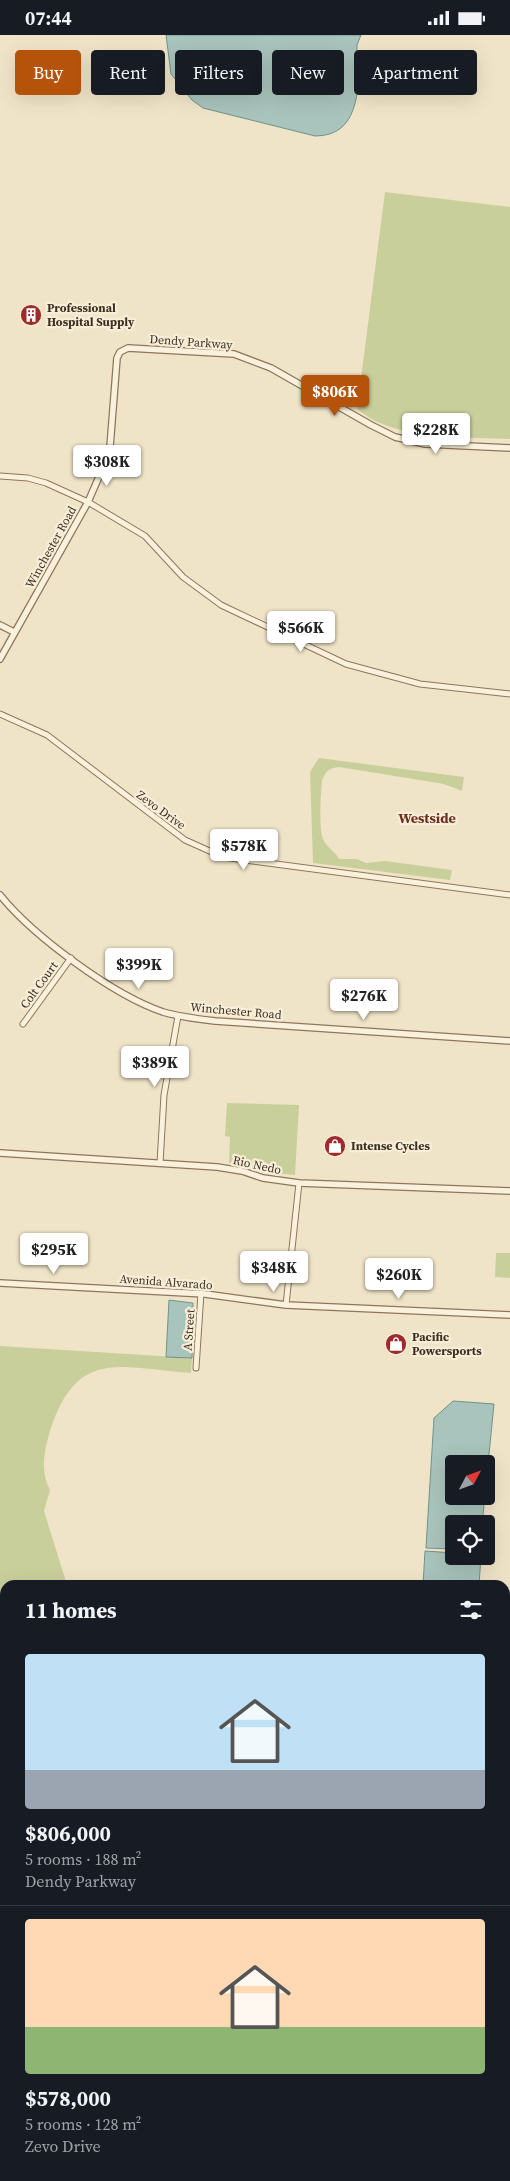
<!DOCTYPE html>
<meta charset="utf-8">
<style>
body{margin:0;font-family:"Source Serif 4",serif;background:#20242c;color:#f1f3f6;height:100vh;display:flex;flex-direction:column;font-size:19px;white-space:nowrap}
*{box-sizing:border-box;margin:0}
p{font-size:16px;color:#9ea1a6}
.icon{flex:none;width:28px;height:28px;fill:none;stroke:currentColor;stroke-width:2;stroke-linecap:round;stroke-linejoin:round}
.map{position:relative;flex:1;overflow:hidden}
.details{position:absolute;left:0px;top:1545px;width:510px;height:601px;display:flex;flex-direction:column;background:#171b24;border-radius:15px 15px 0 0;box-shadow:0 5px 20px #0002}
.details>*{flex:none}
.hud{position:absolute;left:15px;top:15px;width:480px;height:45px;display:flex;gap:10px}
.needle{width:32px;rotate:49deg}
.controls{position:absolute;left:445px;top:1420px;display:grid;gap:10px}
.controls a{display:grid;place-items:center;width:50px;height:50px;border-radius:5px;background:#171b24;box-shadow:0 5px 20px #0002;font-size:25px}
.price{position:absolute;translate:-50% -42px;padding:0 11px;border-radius:5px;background:#fff;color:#222;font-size:16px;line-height:32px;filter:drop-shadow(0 1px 2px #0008)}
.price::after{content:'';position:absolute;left:50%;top:30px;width:15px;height:11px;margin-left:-8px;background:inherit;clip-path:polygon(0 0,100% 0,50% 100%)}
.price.active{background:#b45309;color:#fff}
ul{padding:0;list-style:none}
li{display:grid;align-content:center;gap:10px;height:265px;padding:0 25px}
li+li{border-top:1px solid #363941}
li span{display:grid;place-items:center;height:155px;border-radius:5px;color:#555}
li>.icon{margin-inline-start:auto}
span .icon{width:90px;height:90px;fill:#fffc;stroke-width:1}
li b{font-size:21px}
h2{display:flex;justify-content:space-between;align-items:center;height:60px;padding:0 25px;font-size:21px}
.pill{padding:0 18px;border-radius:5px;background:#171b24;box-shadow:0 5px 20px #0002;font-size:18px;line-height:45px}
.pill.active{background:#b45309;color:#fff}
.status{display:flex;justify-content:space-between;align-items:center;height:35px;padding:0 25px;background:#171b24;direction:ltr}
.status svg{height:14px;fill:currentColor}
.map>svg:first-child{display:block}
.green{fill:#c9cf9b}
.water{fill:#a9c4bc;stroke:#6f938a}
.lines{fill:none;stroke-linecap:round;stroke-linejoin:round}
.minor-casing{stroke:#8d765c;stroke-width:7}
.tertiary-casing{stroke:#8d765c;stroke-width:8}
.minor{stroke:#faf1dc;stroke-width:5}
.tertiary{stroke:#faf1dc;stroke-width:5.5}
.labels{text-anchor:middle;stroke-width:4.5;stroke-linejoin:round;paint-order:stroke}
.poi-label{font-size:12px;font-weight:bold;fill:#3d2e20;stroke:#f7eed8;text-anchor:start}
.street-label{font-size:12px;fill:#3d2e20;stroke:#f7eed8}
.neighbourhood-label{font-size:14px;font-weight:bold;fill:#6b2e1e;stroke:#f7eed8}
</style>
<div class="status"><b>07:44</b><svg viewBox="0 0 49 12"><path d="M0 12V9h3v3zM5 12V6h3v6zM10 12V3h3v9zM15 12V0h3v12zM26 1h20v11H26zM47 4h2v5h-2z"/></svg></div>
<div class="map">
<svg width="510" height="2146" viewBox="0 0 510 2146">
<rect width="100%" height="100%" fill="#f0e4c8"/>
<path class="green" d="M 385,157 L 510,172 L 510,404 C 467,402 420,405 380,388 C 372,385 364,379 357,374 Z
M 319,723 L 464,742 L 462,756 L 444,749 L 339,732 C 329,733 326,736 322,745 C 321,758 318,796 324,806 C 328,813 335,816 339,824 L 357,824 L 366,828 L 385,826 L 452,835 L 450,845 L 313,828 L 310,737 Z
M 227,1068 L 299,1070 L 295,1140 L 274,1138 L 229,1128 L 230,1102 L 225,1101 Z
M 496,1218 L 510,1218 L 510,1243 L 495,1242 Z
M 0,1311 L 192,1323 L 191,1338 C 120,1333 77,1312 50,1396 C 44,1416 40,1436 50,1455 L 44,1476 L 67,1550 L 5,1550 L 5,1662 L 0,1665 Z
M 226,2141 L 329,2141 L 327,2146 L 225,2146 Z"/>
<path class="water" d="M 166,0 L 361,0 L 357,10 L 357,20 L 361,22 C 357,55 360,101 315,101 L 203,73 L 192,65 L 171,39 Z
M 169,1265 L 193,1268 L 192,1323 L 166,1322 Z
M 453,1366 L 494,1369 L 486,1449 L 486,1429 L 454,1429 L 454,1461 L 485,1461 L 482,1489 L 454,1489 L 454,1514 L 426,1513 L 434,1383 Z
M 425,1516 L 454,1518 L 454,1521 L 481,1521 L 479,1550 L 423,1550 Z"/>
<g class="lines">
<g class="minor-casing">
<path id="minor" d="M 0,441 L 28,443 L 46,448 L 88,467 L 145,501 L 183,542 L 221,570 L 346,629 L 420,649 L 510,659
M 0,679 L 47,700 L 185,805 L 223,822 L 510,860
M 23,989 L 71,923
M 160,1128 L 164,1060 L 178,981
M 286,1270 L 299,1148
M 196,1333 L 201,1258
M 505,1974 L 510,1975"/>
</g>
<g class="tertiary-casing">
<path id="tertiary" d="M 0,590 L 14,597
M 0,624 L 88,467 L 105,428 L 110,412 L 117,323 L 120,317 L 128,313 L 234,319 L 271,333 L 371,390 L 395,402 L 425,409 L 510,413
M 0,860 C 33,901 113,960 163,977 C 180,982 198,984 215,986 L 510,1006
M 0,1118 L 217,1132 L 242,1136 L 263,1143 L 299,1148 L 510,1156
M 0,1248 L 205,1259 L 286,1270 L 510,1280
M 131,2141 L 133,2146
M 472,2141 L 510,2145
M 336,2146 L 338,2141"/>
</g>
<use href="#minor" class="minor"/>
<use href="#tertiary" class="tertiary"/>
</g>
<defs>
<g id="building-disc" transform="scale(1.125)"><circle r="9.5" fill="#9e2a2b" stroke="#f7eed8"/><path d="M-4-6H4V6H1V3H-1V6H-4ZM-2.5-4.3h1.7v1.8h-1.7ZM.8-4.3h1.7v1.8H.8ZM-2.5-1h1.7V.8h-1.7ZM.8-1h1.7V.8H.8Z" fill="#fff"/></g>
<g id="shop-disc" transform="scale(1.125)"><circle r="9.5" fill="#9e2a2b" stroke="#f7eed8"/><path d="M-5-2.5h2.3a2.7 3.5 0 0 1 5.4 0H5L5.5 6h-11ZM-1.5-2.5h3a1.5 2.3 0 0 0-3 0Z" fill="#fff"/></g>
</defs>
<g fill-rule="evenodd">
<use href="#building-disc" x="31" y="280"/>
<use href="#shop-disc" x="335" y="1111"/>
<use href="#shop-disc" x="396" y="1309"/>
</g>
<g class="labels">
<g class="poi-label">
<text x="47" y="277">Professional<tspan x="47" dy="14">Hospital Supply</tspan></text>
<text x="351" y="1115">Intense Cycles</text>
<text x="412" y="1306">Pacific<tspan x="412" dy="14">Powersports</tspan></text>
</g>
<g class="street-label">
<text transform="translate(191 307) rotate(4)" y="4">Dendy Parkway</text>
<text transform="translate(51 512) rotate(-61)" y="4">Winchester Road</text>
<text transform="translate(161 775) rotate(36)" y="4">Zevo Drive</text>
<text transform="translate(39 950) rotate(-54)" y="4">Colt Court</text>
<text transform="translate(236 976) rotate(5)" y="4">Winchester Road</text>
<text transform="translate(257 1130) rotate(12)" y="4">Rio Nedo</text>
<text transform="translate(166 1247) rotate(4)" y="4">Avenida Alvarado</text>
<text transform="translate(189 1295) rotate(-86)" y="4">A Street</text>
</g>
<g class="neighbourhood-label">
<text x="427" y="788">Westside</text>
</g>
</g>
</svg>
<div class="controls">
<a><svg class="needle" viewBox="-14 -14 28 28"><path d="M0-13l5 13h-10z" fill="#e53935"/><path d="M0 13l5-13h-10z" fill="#9ea1a6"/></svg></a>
<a><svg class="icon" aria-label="locate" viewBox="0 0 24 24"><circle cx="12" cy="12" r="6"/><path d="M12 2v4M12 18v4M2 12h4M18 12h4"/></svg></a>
</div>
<b class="price active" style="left:335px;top:382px">$806K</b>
<b class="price" style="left:436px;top:420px">$228K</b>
<b class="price" style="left:107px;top:452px">$308K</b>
<b class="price" style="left:301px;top:618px">$566K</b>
<b class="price" style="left:244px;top:836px">$578K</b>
<b class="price" style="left:139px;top:955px">$399K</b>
<b class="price" style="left:364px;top:986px">$276K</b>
<b class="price" style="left:155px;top:1053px">$389K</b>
<b class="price" style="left:54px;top:1240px">$295K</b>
<b class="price" style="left:274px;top:1258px">$348K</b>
<b class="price" style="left:399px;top:1265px">$260K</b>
<div class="hud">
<a class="pill active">Buy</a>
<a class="pill">Rent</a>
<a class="pill">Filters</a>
<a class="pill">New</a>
<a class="pill">Apartment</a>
</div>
<section class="details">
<h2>11 homes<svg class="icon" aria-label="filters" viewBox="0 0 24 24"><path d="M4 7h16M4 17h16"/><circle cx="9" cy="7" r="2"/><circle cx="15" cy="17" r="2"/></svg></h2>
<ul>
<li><span style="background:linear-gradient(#bfe0f5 75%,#9aa5b1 0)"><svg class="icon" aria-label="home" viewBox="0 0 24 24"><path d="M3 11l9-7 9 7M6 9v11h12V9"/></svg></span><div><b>$806,000</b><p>5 rooms · 188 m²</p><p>Dendy Parkway</p></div></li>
<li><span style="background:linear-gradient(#ffd9b3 70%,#8fb573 0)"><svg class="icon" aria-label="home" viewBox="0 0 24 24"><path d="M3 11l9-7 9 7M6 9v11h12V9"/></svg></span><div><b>$578,000</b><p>5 rooms · 128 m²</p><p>Zevo Drive</p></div></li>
</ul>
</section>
</div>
